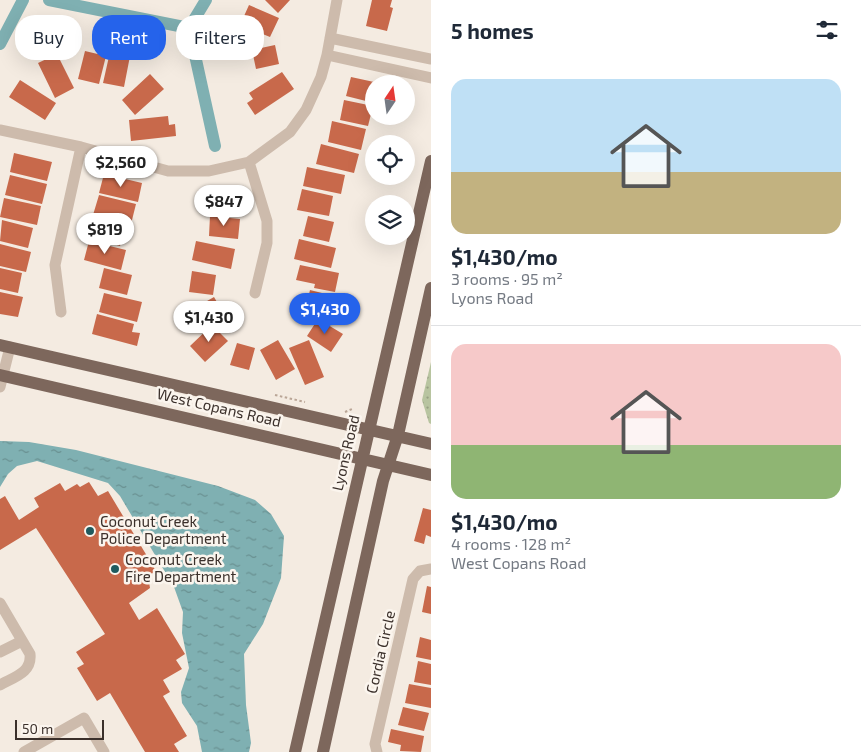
<!DOCTYPE html>
<meta charset="utf-8">
<style>
body{margin:0;font-family:"Exo 2",sans-serif;background:#f6f6f7;color:#1f2937;height:100vh;display:flex;flex-direction:column;font-size:19px;white-space:nowrap}
*{box-sizing:border-box;margin:0}
p{font-size:16px;color:#747a83}
.icon{flex:none;width:28px;height:28px;fill:none;stroke:currentColor;stroke-width:2;stroke-linecap:round;stroke-linejoin:round}
.map{position:relative;flex:1;overflow:hidden}
.side{display:flex;flex-direction:column;background:#fff;width:430px}
.side>*{flex:none}
.top-card{position:absolute;left:15px;top:15px;width:340px;height:45px;display:flex;gap:10px}
.needle{width:32px;rotate:13deg}
.buttons{position:absolute;left:365px;top:75px;display:grid;gap:10px}
.buttons a{display:grid;place-items:center;width:50px;height:50px;border-radius:50%;background:#fff;box-shadow:0 5px 20px #0002;font-size:25px}
.scale{position:absolute;left:15px;bottom:12px;width:89px;box-sizing:border-box;padding-left:5px;border:2px solid #3b302b;border-top:0;font-size:14px;line-height:18px;white-space:nowrap;color:#3b302b;-webkit-text-stroke:4px #fbf5ee;paint-order:stroke}
.price{position:absolute;translate:-50% -42px;padding:0 11px;border-radius:18px;background:#fff;color:#222;font-size:16px;line-height:32px;filter:drop-shadow(0 1px 2px #0008)}
.price::after{content:'';position:absolute;left:50%;top:30px;width:15px;height:11px;margin-left:-8px;background:inherit;clip-path:polygon(0 0,100% 0,50% 100%)}
.price.current{background:#2563eb;color:#fff}
ul{padding:0;list-style:none}
li{display:grid;align-content:center;gap:10px;height:265px;padding:0 20px}
li+li{border-top:1px solid #e0e1e3}
li span{display:grid;place-items:center;height:155px;border-radius:15px;color:#555}
li>.icon{margin-inline-start:auto}
span .icon{width:90px;height:90px;fill:#fffc;stroke-width:1}
li b{font-size:21px}
h2{display:flex;justify-content:space-between;align-items:center;height:60px;padding:0 20px;font-size:21px}
.pill{padding:0 18px;border-radius:20px;background:#fff;box-shadow:0 5px 20px #0002;font-size:18px;line-height:45px}
.pill.current{background:#2563eb;color:#fff}
main{display:flex;flex:1;min-height:0}
.map>svg:first-child{display:block}
.grass{fill:url(#grass-dots)}
.water{fill:url(#water-ripples)}
.lines{fill:none;stroke-linecap:round;stroke-linejoin:round}
.canal{stroke:#7fb0b2;stroke-width:12}
.building{fill:#c8694b}
.path{stroke:#b9a596;stroke-width:2;stroke-dasharray:2.5 2.5;stroke-linecap:butt}
.minor{stroke:#cdbbac;stroke-width:11}
.major{stroke:#7d675c;stroke-width:12}
.poi-dot{fill:#1f5a5e;stroke:#fbf5ee;stroke-width:2}
.labels{text-anchor:middle;stroke-width:5;stroke-linejoin:round;paint-order:stroke}
.street-label{font-size:15px;fill:#3b302b;stroke:#fbf5ee}
.poi-label{font-size:15px;fill:#3b302b;stroke:#fbf5ee;text-anchor:start}
</style>
<main>
<div class="map">
<svg width="431" height="752" viewBox="0 0 431 752">
<defs>
<pattern id="grass-dots" width="8" height="8" patternUnits="userSpaceOnUse" patternTransform="scale(1.25)"><rect width="8" height="8" fill="#b8c4a0"/><path d="M2 2h.1M6 6h.1" fill="none" stroke="#97a083" stroke-width="1.8" stroke-linecap="round"/></pattern>
<pattern id="water-ripples" width="26" height="14" patternUnits="userSpaceOnUse" patternTransform="scale(1.25)"><rect width="26" height="14" fill="#7fb0b2"/><path d="M2 4q2-2 4 0t4 0M15 11q2-2 4 0t4 0" fill="none" stroke="#699091"/></pattern>
</defs>
<rect width="100%" height="100%" fill="#f4ebe1"/>
<path class="grass" d="M 431,362 L 431,424 L 429,423 L 422,400 Z"/>
<path class="water" d="M 0,441 L 29,442 L 76,450 L 218,486 L 255,500 L 271,514 L 284,536 L 281,578 L 263,624 L 244,654 L 246,705 L 251,743 L 249,752 L 202,752 L 197,726 L 182,703 L 181,692 L 189,668 L 182,633 L 183,612 L 174,587 L 120,496 L 108,483 L 37,461 L 17,466 L 8,474 L 0,487 Z"/>
<g class="lines">
<path class="canal" d="M 49,0 L 189,28 L 215,146
M 189,28 L 206,0
M 0,44 L 23,0"/>
</g>
<path class="building" d="M 265,0 L 290,0 L 278,13 Z
M 372,0 L 392,0 L 390,7 L 393,8 L 387,31 L 366,26 Z
M 249,5 L 279,18 L 270,37 L 240,25 Z
M 275,45 L 279,64 L 256,69 L 252,50 Z
M 85,51 L 106,56 L 99,84 L 78,79 Z
M 110,52 L 130,56 L 124,87 L 103,83 Z
M 57,54 L 74,88 L 55,98 L 38,63 Z
M 282,72 L 294,89 L 255,115 L 247,103 L 253,99 L 249,93 Z
M 150,74 L 164,89 L 135,115 L 122,100 Z
M 351,77 L 374,82 L 374,103 L 346,96 Z
M 20,80 L 56,103 L 45,120 L 9,97 Z
M 344,100 L 373,106 L 368,126 L 340,120 Z
M 168,116 L 169,125 L 175,124 L 176,136 L 131,141 L 129,120 Z
M 332,121 L 366,129 L 361,150 L 328,142 Z
M 321,144 L 359,154 L 354,173 L 316,164 Z
M 14,153 L 52,162 L 47,181 L 10,172 Z
M 307,167 L 345,175 L 341,194 L 303,186 Z
M 104,174 L 142,183 L 138,202 L 99,193 Z
M 10,175 L 47,184 L 42,204 L 5,195 Z
M 302,189 L 333,196 L 329,216 L 297,210 Z
M 198,190 L 234,191 L 234,209 L 198,211 Z
M 99,195 L 136,204 L 131,224 L 93,215 Z
M 4,198 L 41,206 L 37,225 L 0,217 Z
M 210,216 L 240,219 L 238,239 L 209,236 Z
M 308,216 L 334,222 L 329,242 L 303,236 Z
M 98,218 L 125,225 L 120,246 L 93,238 Z
M 2,220 L 33,228 L 28,248 L 0,241 Z
M 299,239 L 336,248 L 331,268 L 294,259 Z
M 89,241 L 126,250 L 121,270 L 84,260 Z
M 196,241 L 235,249 L 231,269 L 192,260 Z
M 0,244 L 31,252 L 26,272 L 0,266 Z
M 300,265 L 339,273 L 335,292 L 314,288 L 315,284 L 296,280 Z
M 0,268 L 22,273 L 18,293 L 0,289 Z
M 104,268 L 132,275 L 127,295 L 99,288 Z
M 192,271 L 216,275 L 213,295 L 189,292 Z
M 310,290 L 338,297 L 333,318 L 305,311 Z
M 0,292 L 23,297 L 18,317 L 0,314 Z
M 104,293 L 142,302 L 137,322 L 99,312 Z
M 214,297 L 224,314 L 191,333 L 181,316 Z
M 97,314 L 134,324 L 132,332 L 140,333 L 137,346 L 92,334 Z
M 318,319 L 343,334 L 331,352 L 307,336 Z
M 212,325 L 228,341 L 205,362 L 190,346 Z
M 278,340 L 295,369 L 276,380 L 260,350 Z
M 309,340 L 324,377 L 305,385 L 289,348 Z
M 237,343 L 255,348 L 249,370 L 230,365 Z
M 89,482 L 98,496 L 108,491 L 156,571 L 148,576 L 150,588 L 129,603 L 139,620 L 157,608 L 185,654 L 176,660 L 182,669 L 163,680 L 170,692 L 163,696 L 187,736 L 174,744 L 179,752 L 145,752 L 110,693 L 97,701 L 77,668 L 84,664 L 76,652 L 105,634 L 36,528 L 0,550 L 0,499 L 5,496 L 19,520 L 39,507 L 34,498 L 60,483 L 65,491 L 77,484 L 80,487 Z
M 423,508 L 431,510 L 431,537 L 426,535 L 424,544 L 414,541 Z
M 427,586 L 431,587 L 431,614 L 422,612 Z
M 420,637 L 431,640 L 431,660 L 416,657 Z
M 418,661 L 431,664 L 431,685 L 414,682 Z
M 409,684 L 431,688 L 431,708 L 405,703 Z
M 403,707 L 429,713 L 424,731 L 398,725 Z
M 391,729 L 424,736 L 421,752 L 400,751 L 401,745 L 388,742 Z"/>
<g class="lines">
<path class="path" d="M 275,395 L 305,402
M 345,412 L 352,409"/>
<path class="minor" d="M 330,38 L 431,59
M 327,55 L 431,78
M 0,130 L 81,147 L 168,171 L 209,171 L 249,162 L 290,132 L 306,110 L 321,77 L 327,55 L 337,0
M 249,162 L 267,221 L 267,243 L 255,293
M 61,312 L 55,265 L 81,147
M 0,387 L 10,347
M 0,603 L 30,654 C 32,673 14,677 0,685
M 0,652 L 22,641
M 24,752 L 84,718 L 104,752
M 377,752 L 375,744 L 413,579 L 420,571 L 431,569"/>
<path class="major" d="M 0,345 L 431,444
M 0,375 L 431,475
M 295,752 L 431,161
M 323,752 L 383,481 L 398,435 L 431,288"/>
</g>
<g class="poi-dot">
<circle cx="90" cy="531" r="5"/>
<circle cx="115" cy="569" r="5"/>
</g>
<g class="labels">
<g class="street-label">
<text transform="translate(219 408) rotate(13)" y="5">West Copans Road</text>
<text transform="translate(346 453) rotate(-77)" y="5">Lyons Road</text>
<text transform="translate(381 652) rotate(-77)" y="5">Cordia Circle</text>
</g>
<g class="poi-label">
<text x="100" y="527">Coconut Creek<tspan x="100" dy="17">Police Department</tspan></text>
<text x="125" y="565">Coconut Creek<tspan x="125" dy="17">Fire Department</tspan></text>
</g>
</g>
</svg>
<div class="buttons">
<a><svg class="needle" viewBox="-14 -14 28 28"><path d="M0-13l5 13h-10z" fill="#e53935"/><path d="M0 13l5-13h-10z" fill="#747a83"/></svg></a>
<a><svg class="icon" aria-label="locate" viewBox="0 0 24 24"><circle cx="12" cy="12" r="6"/><path d="M12 2v4M12 18v4M2 12h4M18 12h4"/></svg></a>
<a><svg class="icon" aria-label="layers" viewBox="0 0 24 24"><path d="M12 4l9 5-9 5-9-5zM3 14l9 5 9-5"/></svg></a>
</div>
<div class="scale">50 m</div>
<b class="price" style="left:121px;top:188px">$2,560</b>
<b class="price" style="left:224px;top:227px">$847</b>
<b class="price" style="left:105px;top:255px">$819</b>
<b class="price current" style="left:325px;top:335px">$1,430</b>
<b class="price" style="left:209px;top:343px">$1,430</b>
<div class="top-card">
<a class="pill">Buy</a>
<a class="pill current">Rent</a>
<a class="pill">Filters</a>
</div>
</div>
<section class="side">
<h2>5 homes<svg class="icon" aria-label="filters" viewBox="0 0 24 24"><path d="M4 7h16M4 17h16"/><circle cx="9" cy="7" r="2"/><circle cx="15" cy="17" r="2"/></svg></h2>
<ul>
<li><span style="background:linear-gradient(#bfe0f5 60%,#c2b280 0)"><svg class="icon" aria-label="home" viewBox="0 0 24 24"><path d="M3 11l9-7 9 7M6 9v11h12V9"/></svg></span><div><b>$1,430/mo</b><p>3 rooms · 95 m²</p><p>Lyons Road</p></div></li>
<li><span style="background:linear-gradient(#f6c9c9 65%,#8fb573 0)"><svg class="icon" aria-label="home" viewBox="0 0 24 24"><path d="M3 11l9-7 9 7M6 9v11h12V9"/></svg></span><div><b>$1,430/mo</b><p>4 rooms · 128 m²</p><p>West Copans Road</p></div></li>
</ul>
</section>
</main>
